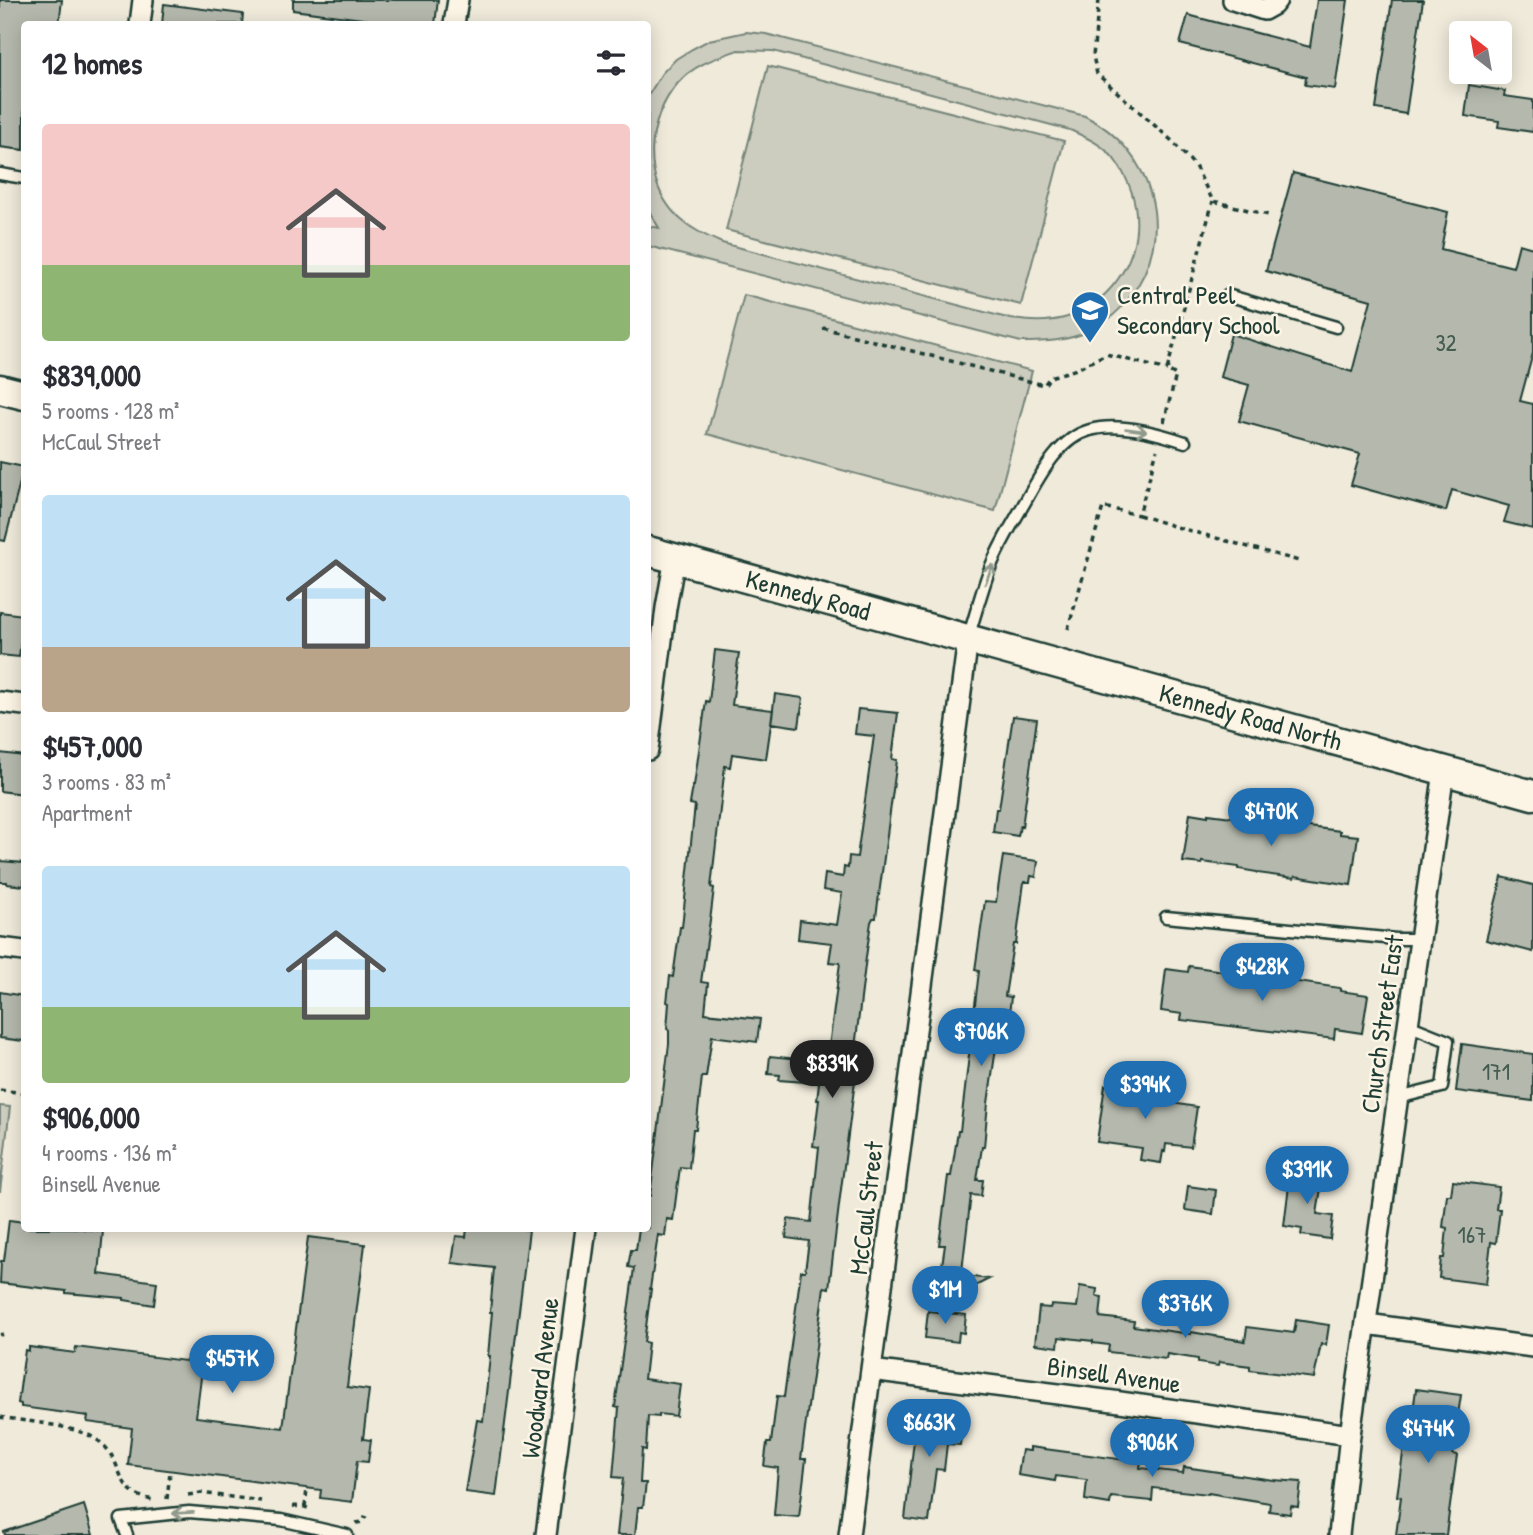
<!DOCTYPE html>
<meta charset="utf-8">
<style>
body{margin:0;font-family:"Patrick Hand",sans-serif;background:#f2f2f3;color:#2b2b33;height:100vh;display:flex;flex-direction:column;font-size:26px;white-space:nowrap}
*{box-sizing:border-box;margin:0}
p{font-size:23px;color:#7c7c81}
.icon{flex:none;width:38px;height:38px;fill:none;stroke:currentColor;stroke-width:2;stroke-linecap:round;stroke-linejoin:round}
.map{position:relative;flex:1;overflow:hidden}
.sheet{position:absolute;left:21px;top:21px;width:630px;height:1211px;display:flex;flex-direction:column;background:#fff;border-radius:7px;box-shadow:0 4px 18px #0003}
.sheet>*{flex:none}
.needle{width:46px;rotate:329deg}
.controls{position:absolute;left:1449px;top:21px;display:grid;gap:14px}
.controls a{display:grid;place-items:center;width:63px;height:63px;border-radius:7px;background:#fff;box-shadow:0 4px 18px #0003;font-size:35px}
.price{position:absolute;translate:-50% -60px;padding:0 16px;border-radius:24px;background:#1f6fb2;color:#fff;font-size:23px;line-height:46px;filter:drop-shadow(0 2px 4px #0008)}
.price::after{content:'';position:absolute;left:50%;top:42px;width:21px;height:16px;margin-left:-10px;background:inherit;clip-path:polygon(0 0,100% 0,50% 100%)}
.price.active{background:#222;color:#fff}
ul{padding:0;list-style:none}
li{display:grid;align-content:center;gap:14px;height:371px;padding:0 21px}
li span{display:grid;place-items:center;height:217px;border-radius:7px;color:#555}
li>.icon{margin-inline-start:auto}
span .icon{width:126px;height:126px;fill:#fffc;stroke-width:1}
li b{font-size:30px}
h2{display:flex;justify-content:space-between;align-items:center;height:84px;padding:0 21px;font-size:30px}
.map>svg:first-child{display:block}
.green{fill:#cccdbf;stroke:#76857a;stroke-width:2;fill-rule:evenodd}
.building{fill:#b5b9ad;stroke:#1f3d34;stroke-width:2}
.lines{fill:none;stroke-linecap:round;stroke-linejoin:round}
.service-casing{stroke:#1f3d34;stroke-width:15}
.minor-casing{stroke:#1f3d34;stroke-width:24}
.secondary-casing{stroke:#1f3d34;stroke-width:33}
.path{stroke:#1f3d34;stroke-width:3.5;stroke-dasharray:5 5;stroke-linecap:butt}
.service{stroke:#fcf5e5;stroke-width:10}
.minor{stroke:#fcf5e5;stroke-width:19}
.secondary{stroke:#fcf5e5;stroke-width:28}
.oneway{stroke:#8e998c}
.labels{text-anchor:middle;stroke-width:5;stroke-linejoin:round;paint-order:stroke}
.number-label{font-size:23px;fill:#445c52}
.poi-label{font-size:26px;fill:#1f3d34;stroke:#fcf5e5;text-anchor:start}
.street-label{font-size:26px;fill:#1f3d34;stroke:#fcf5e5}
</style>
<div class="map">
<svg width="1533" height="1535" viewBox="0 0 1533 1535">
<rect width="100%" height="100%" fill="#efeada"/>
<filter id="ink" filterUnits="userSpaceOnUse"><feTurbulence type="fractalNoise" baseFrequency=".0143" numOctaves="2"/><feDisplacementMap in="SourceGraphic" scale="14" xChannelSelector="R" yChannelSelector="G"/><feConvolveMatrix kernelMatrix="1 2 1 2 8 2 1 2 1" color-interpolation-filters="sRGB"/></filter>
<g filter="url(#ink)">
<path class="green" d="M 746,32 L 766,34 L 1085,116 C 1153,150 1178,235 1130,297 C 1120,310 1105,324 1090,331 C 1067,341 1045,342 1021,342 L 648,246 L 648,226 L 659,228 L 648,209 L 648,96 L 662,73 L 676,59 L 692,49 L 709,40 ZM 738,50 L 773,51 L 1070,130 C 1088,138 1106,146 1117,163 C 1148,208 1141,262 1101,298 C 1091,307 1077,315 1064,318 C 1045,323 1029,321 1011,319 L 722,243 C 706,236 689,228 676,215 C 642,179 646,120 678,83 C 693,65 716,58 738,50 Z
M 768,66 L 1064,141 L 1021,305 L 726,230 Z
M 744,295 L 1032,371 L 995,511 L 707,434 Z
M 0,1106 L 10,1107 L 0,1192 Z"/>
<path class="building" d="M 0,0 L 62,0 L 59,24 L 24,24 L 24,150 L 0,147 Z
M 293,0 L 438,0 L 435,24 L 401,24 L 293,10 Z
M 1317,0 L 1348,0 L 1335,89 L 1305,85 L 1306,77 L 1180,44 L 1188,15 L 1310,47 Z
M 1392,0 L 1423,0 L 1406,114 L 1376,109 Z
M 164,4 L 243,14 L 242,24 L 162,24 Z
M 1469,85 L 1505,91 L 1504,96 L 1533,100 L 1533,132 L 1498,127 L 1499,121 L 1465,116 Z
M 1293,173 L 1448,212 L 1441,249 L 1513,267 L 1519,244 L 1533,248 L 1533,353 L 1520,401 L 1533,404 L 1533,529 L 1504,522 L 1509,506 L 1452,490 L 1446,511 L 1351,485 L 1360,454 L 1239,421 L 1249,385 L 1220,377 L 1231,334 L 1352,372 L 1371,300 L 1266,271 Z
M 0,462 L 24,467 L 5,541 L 0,540 Z
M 0,612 L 24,615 L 19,657 L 0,655 Z
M 715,650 L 739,653 L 732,705 L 773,710 L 766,759 L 732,754 L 730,767 L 725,766 L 711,887 L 714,888 L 711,913 L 701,982 L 708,983 L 705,1013 L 760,1019 L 757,1042 L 712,1036 L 706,1077 L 702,1077 L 696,1129 L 693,1129 L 689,1168 L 680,1167 L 673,1220 L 667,1219 L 665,1236 L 658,1235 L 650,1289 L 651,1289 L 644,1342 L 648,1343 L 644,1379 L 680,1384 L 676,1416 L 659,1414 L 659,1417 L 648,1416 L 646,1450 L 642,1449 L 640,1483 L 646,1483 L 643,1507 L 638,1507 L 635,1535 L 617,1535 L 623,1478 L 613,1477 L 619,1408 L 615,1407 L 634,1268 L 628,1267 L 631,1250 L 636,1250 L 639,1228 L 648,1228 L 648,1196 L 650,1196 L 669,1044 L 669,1030 L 667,1029 L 669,1003 L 667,1002 L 670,976 L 673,977 L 680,927 L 682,927 L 695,805 L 690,804 L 693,786 L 694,786 L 706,701 L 709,702 Z
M 775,694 L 803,698 L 799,727 L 771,723 Z
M 858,709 L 898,713 L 892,759 L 897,760 L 876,917 L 876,918 L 873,918 L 871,922 L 866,957 L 851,1081 L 855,1081 L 840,1197 L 829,1288 L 824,1287 L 801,1459 L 806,1459 L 799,1517 L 774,1515 L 778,1468 L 764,1466 L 767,1443 L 771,1443 L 777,1396 L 784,1397 L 801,1271 L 805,1271 L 809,1241 L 786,1238 L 788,1219 L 811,1222 L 819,1147 L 813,1146 L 819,1100 L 817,1100 L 819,1083 L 779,1080 L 780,1075 L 768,1074 L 770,1056 L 827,1062 L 840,963 L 829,962 L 832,943 L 798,939 L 800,920 L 837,925 L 842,893 L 823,890 L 825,874 L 843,877 L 844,867 L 848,868 L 849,856 L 857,857 L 874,736 L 855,734 Z
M 1013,716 L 1037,719 L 1022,827 L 1020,826 L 1018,836 L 993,832 L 996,809 L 999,809 Z
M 0,753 L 24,756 L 24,794 L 0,791 Z
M 1190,813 L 1208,816 L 1208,814 L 1340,831 L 1340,834 L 1358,836 L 1351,885 L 1295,876 L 1294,878 L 1257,873 L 1257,872 L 1239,869 L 1239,867 L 1202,862 L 1202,864 L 1183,862 Z
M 1003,856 L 1038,861 L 1036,877 L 1031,876 L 1030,882 L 1024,882 L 1016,944 L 1013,944 L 1005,996 L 1011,997 L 1009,1014 L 1001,1013 L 988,1103 L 984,1147 L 982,1147 L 977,1180 L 983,1180 L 981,1196 L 971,1195 L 962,1271 L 966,1272 L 966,1276 L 989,1279 L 936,1306 L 945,1245 L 939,1245 L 948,1176 L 951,1176 L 958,1131 L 960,1131 L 979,971 L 975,970 L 985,901 L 996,902 Z
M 0,861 L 24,863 L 24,886 L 7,884 L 7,882 L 0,882 Z
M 1502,877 L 1533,885 L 1533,952 L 1486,940 Z
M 1189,966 L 1340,988 L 1340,991 L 1368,995 L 1362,1033 L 1335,1029 L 1334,1039 L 1181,1020 L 1182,1014 L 1161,1011 L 1166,969 L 1188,972 Z
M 0,992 L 24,996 L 24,1041 L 0,1038 Z
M 1462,1044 L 1533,1054 L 1533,1101 L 1456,1091 Z
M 1105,1085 L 1173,1095 L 1172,1103 L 1197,1107 L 1191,1147 L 1166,1144 L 1165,1152 L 1163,1151 L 1161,1163 L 1140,1160 L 1142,1148 L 1097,1142 Z
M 1293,1170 L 1323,1175 L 1317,1214 L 1333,1216 L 1330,1239 L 1301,1235 L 1302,1229 L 1284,1226 L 1290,1177 L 1291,1177 Z
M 1453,1181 L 1499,1187 L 1496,1209 L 1500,1209 L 1496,1243 L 1491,1242 L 1486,1284 L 1439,1278 L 1441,1258 L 1444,1258 L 1447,1228 L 1443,1227 L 1447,1195 L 1451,1195 Z
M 1188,1186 L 1216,1190 L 1213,1214 L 1185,1210 Z
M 9,1220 L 24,1222 L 24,1228 L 73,1228 L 103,1231 L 99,1274 L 157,1282 L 154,1305 L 124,1300 L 124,1298 L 66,1293 L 66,1291 L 0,1283 L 1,1261 L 4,1261 Z
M 467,1228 L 514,1228 L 529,1230 L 496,1496 L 465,1492 L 477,1420 L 483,1421 L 490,1356 L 488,1356 L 492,1312 L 490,1312 L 494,1268 L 452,1263 L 456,1236 L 466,1237 Z
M 308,1237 L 365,1244 L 347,1387 L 369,1390 L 363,1439 L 371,1440 L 368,1462 L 357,1461 L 352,1502 L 320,1498 L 321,1490 L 128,1465 L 132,1428 L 87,1422 L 88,1416 L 21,1407 L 21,1404 L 18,1403 L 25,1350 L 29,1351 L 29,1347 L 75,1353 L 76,1347 L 194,1362 L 193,1369 L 202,1370 L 196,1417 L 283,1428 Z
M 1080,1286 L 1097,1289 L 1096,1296 L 1102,1297 L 1100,1317 L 1134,1321 L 1133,1326 L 1191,1334 L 1191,1332 L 1245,1341 L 1247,1327 L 1294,1333 L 1296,1320 L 1329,1325 L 1326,1345 L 1321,1344 L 1314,1378 L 1250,1370 L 1250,1366 L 1219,1362 L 1218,1366 L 1198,1363 L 1198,1359 L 1167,1354 L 1166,1359 L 1108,1352 L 1109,1345 L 1093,1343 L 1093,1341 L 1059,1337 L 1058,1347 L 1035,1344 L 1039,1307 L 1050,1308 L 1051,1305 L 1077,1307 Z
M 928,1311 L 966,1315 L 964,1333 L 959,1332 L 958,1342 L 925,1338 Z
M 1416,1389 L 1461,1395 L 1452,1454 L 1457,1455 L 1446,1535 L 1396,1535 L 1401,1497 L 1397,1496 L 1409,1411 L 1413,1412 Z
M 949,1412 L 964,1414 L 960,1445 L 947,1444 L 944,1470 L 936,1469 L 929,1522 L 905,1519 L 914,1440 L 910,1440 L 913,1414 L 948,1417 Z
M 1030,1447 L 1141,1462 L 1140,1468 L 1183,1473 L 1184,1467 L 1273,1480 L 1301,1482 L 1298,1507 L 1291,1506 L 1290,1514 L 1269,1511 L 1270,1503 L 1208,1493 L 1208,1494 L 1153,1488 L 1152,1501 L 1111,1497 L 1110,1504 L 1085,1500 L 1087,1480 L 1056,1476 L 1055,1481 L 1018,1475 L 1022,1450 L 1030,1451 Z
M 84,1505 L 93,1535 L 5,1535 L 4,1532 Z"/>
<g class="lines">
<g class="service-casing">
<path id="service" d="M 0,174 L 24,178
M 1227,295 L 1336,327
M 968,638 C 975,616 981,593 989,571 C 997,549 1009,530 1021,509 C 1037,482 1056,439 1090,430 C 1118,422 1158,433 1185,442
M 1166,917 L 1396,939 L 1420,939
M 1398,1098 L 1442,1087 L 1448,1041 L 1408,1025
M 127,1535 L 121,1519 L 189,1512 L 281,1520 L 347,1535"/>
</g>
<g class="minor-casing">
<path id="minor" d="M 1233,0 L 1264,10 L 1273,5 L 1277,0
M 140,24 L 143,0
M 454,24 L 458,0
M 0,702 L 24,705
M 648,750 L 666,608 L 675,558
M 0,948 L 24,951
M 1367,1324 L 1533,1347
M 871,1370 L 1113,1401 L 1350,1435
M 546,1535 L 586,1228
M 849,1535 L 968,639
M 1339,1535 L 1350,1435 L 1444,771"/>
</g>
<g class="secondary-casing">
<g id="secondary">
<path d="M 0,389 L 24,395"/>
<path id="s1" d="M 648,551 L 1533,795"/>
</g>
</g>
<path class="path" d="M 1099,0 L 1093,56 L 1097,74 L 1171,140 L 1195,166 L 1213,201 L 1272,216
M 823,328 L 1044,385 L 1050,377 L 1077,369 L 1106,354 L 1167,370
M 1164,422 L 1176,375 L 1167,370 L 1213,201
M 1139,515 L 1173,526 L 1299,561
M 1068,629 L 1103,507 L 1139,515 L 1157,450
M 0,1090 L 24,1093
M 0,1335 L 3,1334
M 0,1417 C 28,1422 79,1425 100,1442 C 126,1463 112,1492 153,1500
M 188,1495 L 201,1493 L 261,1501
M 167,1499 L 170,1472
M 293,1506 L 305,1507 L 312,1510
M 305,1507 L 307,1489
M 356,1523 L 362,1522 L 366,1516"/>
<use href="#service" class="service"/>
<use href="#minor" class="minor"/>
<use href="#secondary" class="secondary"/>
</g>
<defs><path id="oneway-shaft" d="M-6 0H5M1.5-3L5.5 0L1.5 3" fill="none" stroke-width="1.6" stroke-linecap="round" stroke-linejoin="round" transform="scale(1.75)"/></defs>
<g class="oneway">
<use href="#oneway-shaft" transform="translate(1136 430) rotate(7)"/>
<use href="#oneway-shaft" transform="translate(989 574) rotate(-70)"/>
<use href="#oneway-shaft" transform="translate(183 1513) rotate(177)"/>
</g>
</g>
<defs>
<g id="school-pin" transform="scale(2.0125)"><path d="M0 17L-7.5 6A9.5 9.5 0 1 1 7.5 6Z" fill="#1f6fb2" stroke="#fcf5e5"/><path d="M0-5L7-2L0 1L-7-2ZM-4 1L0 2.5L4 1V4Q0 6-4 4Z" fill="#fff"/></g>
</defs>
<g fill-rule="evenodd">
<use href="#school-pin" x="1090" y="310"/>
</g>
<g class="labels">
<g class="number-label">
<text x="1446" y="351">32</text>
<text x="1496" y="1080">171</text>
<text x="1472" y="1243">167</text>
</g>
<g class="poi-label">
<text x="1117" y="304">Central Peel<tspan x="1117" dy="30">Secondary School</tspan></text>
</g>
<g class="street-label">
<text dy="9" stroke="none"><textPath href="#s1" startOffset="166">Kennedy Road</textPath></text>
<text dy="9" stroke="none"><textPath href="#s1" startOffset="625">Kennedy Road North</textPath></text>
<text transform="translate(1382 1024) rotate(-82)" y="9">Church Street East</text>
<text transform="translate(866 1208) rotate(-83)" y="9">McCaul Street</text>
<text transform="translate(1114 1375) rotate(8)" y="9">Binsell Avenue</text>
<text transform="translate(540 1378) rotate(-83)" y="9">Woodward Avenue</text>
</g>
</g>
</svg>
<div class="controls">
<a><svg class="needle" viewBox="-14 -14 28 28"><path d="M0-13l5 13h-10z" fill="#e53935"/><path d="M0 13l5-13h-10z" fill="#7c7c81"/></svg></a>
</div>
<b class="price" style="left:1271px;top:848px">$470K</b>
<b class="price" style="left:1262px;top:1003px">$428K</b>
<b class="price" style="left:981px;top:1068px">$706K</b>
<b class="price active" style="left:832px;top:1100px">$839K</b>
<b class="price" style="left:1145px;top:1121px">$394K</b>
<b class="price" style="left:1307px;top:1206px">$391K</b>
<b class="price" style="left:945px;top:1326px">$1M</b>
<b class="price" style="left:1185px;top:1340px">$376K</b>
<b class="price" style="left:232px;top:1395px">$457K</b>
<b class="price" style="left:929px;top:1459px">$663K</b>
<b class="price" style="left:1428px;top:1465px">$474K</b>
<b class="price" style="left:1152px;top:1479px">$906K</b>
<section class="sheet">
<h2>12 homes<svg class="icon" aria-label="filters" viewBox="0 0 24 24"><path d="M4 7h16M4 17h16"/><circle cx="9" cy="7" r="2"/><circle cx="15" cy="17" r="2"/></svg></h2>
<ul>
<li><span style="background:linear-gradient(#f6c9c9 65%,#8fb573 0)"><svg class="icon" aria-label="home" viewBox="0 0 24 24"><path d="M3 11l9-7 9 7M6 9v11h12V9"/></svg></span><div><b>$839,000</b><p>5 rooms · 128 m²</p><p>McCaul Street</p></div></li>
<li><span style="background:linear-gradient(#bfe0f5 70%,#b9a48a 0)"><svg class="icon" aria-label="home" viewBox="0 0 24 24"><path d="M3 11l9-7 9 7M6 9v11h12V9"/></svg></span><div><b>$457,000</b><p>3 rooms · 83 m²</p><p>Apartment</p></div></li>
<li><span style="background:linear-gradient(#bfe0f5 65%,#8fb573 0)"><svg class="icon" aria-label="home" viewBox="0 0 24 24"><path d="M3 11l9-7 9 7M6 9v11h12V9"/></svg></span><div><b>$906,000</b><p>4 rooms · 136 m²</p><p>Binsell Avenue</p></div></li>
</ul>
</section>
</div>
